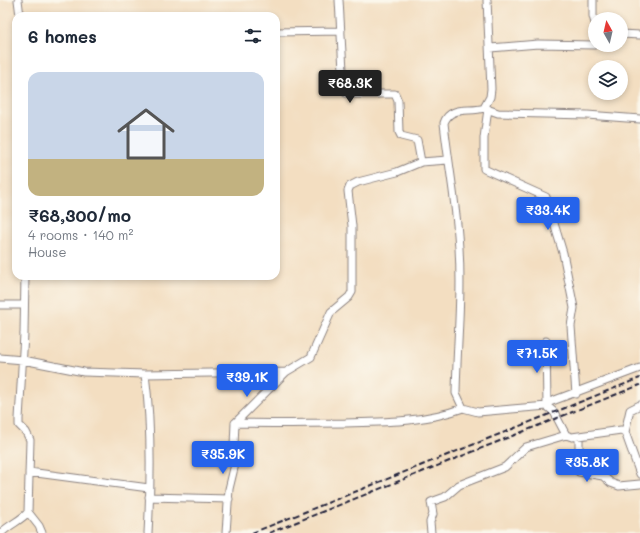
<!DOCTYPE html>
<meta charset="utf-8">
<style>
body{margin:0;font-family:Mali,sans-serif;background:#f2f2f3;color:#1f2937;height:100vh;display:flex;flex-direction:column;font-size:15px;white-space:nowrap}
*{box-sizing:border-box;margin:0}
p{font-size:13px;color:#747a83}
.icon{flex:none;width:22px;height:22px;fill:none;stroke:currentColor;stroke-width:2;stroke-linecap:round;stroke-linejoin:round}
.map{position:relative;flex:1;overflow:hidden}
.drawer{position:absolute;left:12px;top:12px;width:268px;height:268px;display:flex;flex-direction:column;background:#fff;border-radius:12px;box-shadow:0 2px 6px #0003}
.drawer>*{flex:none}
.needle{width:26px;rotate:352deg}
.controls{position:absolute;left:588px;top:12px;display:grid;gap:8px}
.controls a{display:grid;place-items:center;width:40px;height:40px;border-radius:50%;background:#fff;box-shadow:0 2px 6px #0003;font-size:20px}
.price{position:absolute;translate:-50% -34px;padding:0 9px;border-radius:4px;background:#2563eb;color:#fff;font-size:13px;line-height:26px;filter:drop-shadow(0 1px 2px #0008)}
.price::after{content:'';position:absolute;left:50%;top:24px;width:12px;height:9px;margin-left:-6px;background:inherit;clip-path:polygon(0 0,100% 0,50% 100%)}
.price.current{background:#222;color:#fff}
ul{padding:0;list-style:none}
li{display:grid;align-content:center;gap:8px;height:212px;padding:0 16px}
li+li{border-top:1px solid #e0e1e3}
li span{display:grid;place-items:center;height:124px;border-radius:12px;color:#555}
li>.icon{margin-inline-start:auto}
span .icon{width:72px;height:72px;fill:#fffc;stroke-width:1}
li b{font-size:17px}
h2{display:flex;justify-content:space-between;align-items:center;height:48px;padding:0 16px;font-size:17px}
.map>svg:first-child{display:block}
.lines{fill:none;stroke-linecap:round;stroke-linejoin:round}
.minor-casing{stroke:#8a807e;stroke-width:9}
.minor{stroke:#fff;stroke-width:7}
.rail{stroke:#22223b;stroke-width:2;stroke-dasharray:6 3;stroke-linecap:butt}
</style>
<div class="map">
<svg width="640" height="533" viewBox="0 0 640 533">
<rect width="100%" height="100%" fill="#fbf7ec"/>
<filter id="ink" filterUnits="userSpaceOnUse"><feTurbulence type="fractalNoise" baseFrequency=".025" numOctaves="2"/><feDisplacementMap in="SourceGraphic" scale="8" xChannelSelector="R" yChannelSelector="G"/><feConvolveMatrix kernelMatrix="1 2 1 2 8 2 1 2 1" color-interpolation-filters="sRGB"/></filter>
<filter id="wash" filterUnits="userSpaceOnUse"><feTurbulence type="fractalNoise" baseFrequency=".012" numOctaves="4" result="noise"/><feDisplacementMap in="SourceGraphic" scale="16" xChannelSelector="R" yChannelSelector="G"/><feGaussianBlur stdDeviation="0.9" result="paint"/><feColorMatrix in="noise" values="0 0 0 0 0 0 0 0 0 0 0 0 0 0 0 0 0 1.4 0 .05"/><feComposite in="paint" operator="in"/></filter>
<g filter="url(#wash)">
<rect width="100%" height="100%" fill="#f3dec1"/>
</g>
<g filter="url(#ink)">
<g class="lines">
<g class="minor-casing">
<path id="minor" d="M 18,0 L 20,16
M 339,0 L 344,88 L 346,93 L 350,94 L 395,94 L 398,101 L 399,132 L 401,136 L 417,140 L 421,162
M 487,0 L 491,89 L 490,97 L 484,108 C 470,113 450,105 444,123 C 448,160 455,198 458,235 C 463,288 457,341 456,393 L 463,408 L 478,412 L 547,406 L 554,412 L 566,435 L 572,437 L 621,430 L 625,432 L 640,474
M 593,0 L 593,16 L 595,23
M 276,32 L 341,31
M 621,34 L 640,35
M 490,48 L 538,44 L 595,45
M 484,108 L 498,113 L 587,115 L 640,119
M 488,109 L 484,138 L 484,169 L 546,197 L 563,253 L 574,308 L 571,326 L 576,394
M 0,305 L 24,305
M 546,341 L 547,406
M 0,358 L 23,360 L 84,372 L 145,374
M 286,372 L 311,357 L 331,312 L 349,297 L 352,292 L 352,226 L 348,191 L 350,186 L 358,182 L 397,172 L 421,162 L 448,160
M 547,403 L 640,368
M 625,432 L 630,410 L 640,405
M 579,437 L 579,472 L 603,476 L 611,483 L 619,486 L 640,484
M 29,472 L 149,488
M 149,497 L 229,499
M 28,512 L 39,526 L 42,533
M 1,533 C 10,524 22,520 28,512 L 30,440 L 26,432 L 19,425 L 19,419 L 24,334 L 25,276
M 148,533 C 151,480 152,427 145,374 L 286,372 L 235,423 C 272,424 309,423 345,423 C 385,422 426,422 463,408
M 226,533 L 229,489 L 235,464 L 234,445 L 235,423
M 431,533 L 430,522 L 433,514 L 431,502 L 445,497 L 459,485 L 505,467 L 526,447 L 566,435"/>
</g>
<use href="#minor" class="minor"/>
<path class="rail" d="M 252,533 L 640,378
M 269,533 L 640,385"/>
</g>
</g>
</svg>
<div class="controls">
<a><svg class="needle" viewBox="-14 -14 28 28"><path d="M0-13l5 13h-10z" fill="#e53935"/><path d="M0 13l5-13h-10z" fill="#747a83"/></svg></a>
<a><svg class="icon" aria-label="layers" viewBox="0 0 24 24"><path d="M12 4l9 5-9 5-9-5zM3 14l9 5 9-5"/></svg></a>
</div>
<b class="price current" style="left:350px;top:104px">₹68.3K</b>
<b class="price" style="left:548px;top:231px">₹33.4K</b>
<b class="price" style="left:537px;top:374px">₹71.5K</b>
<b class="price" style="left:247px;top:398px">₹39.1K</b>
<b class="price" style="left:223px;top:475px">₹35.9K</b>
<b class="price" style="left:587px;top:483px">₹35.8K</b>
<section class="drawer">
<h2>6 homes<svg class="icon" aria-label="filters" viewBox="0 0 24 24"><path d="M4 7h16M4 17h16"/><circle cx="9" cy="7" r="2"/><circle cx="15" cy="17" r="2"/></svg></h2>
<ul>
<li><span style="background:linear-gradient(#c9d6e8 70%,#c2b280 0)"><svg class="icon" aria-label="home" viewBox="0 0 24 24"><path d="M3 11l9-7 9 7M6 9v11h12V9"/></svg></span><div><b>₹68,300/mo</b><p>4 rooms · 140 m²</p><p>House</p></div></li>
</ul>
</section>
</div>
